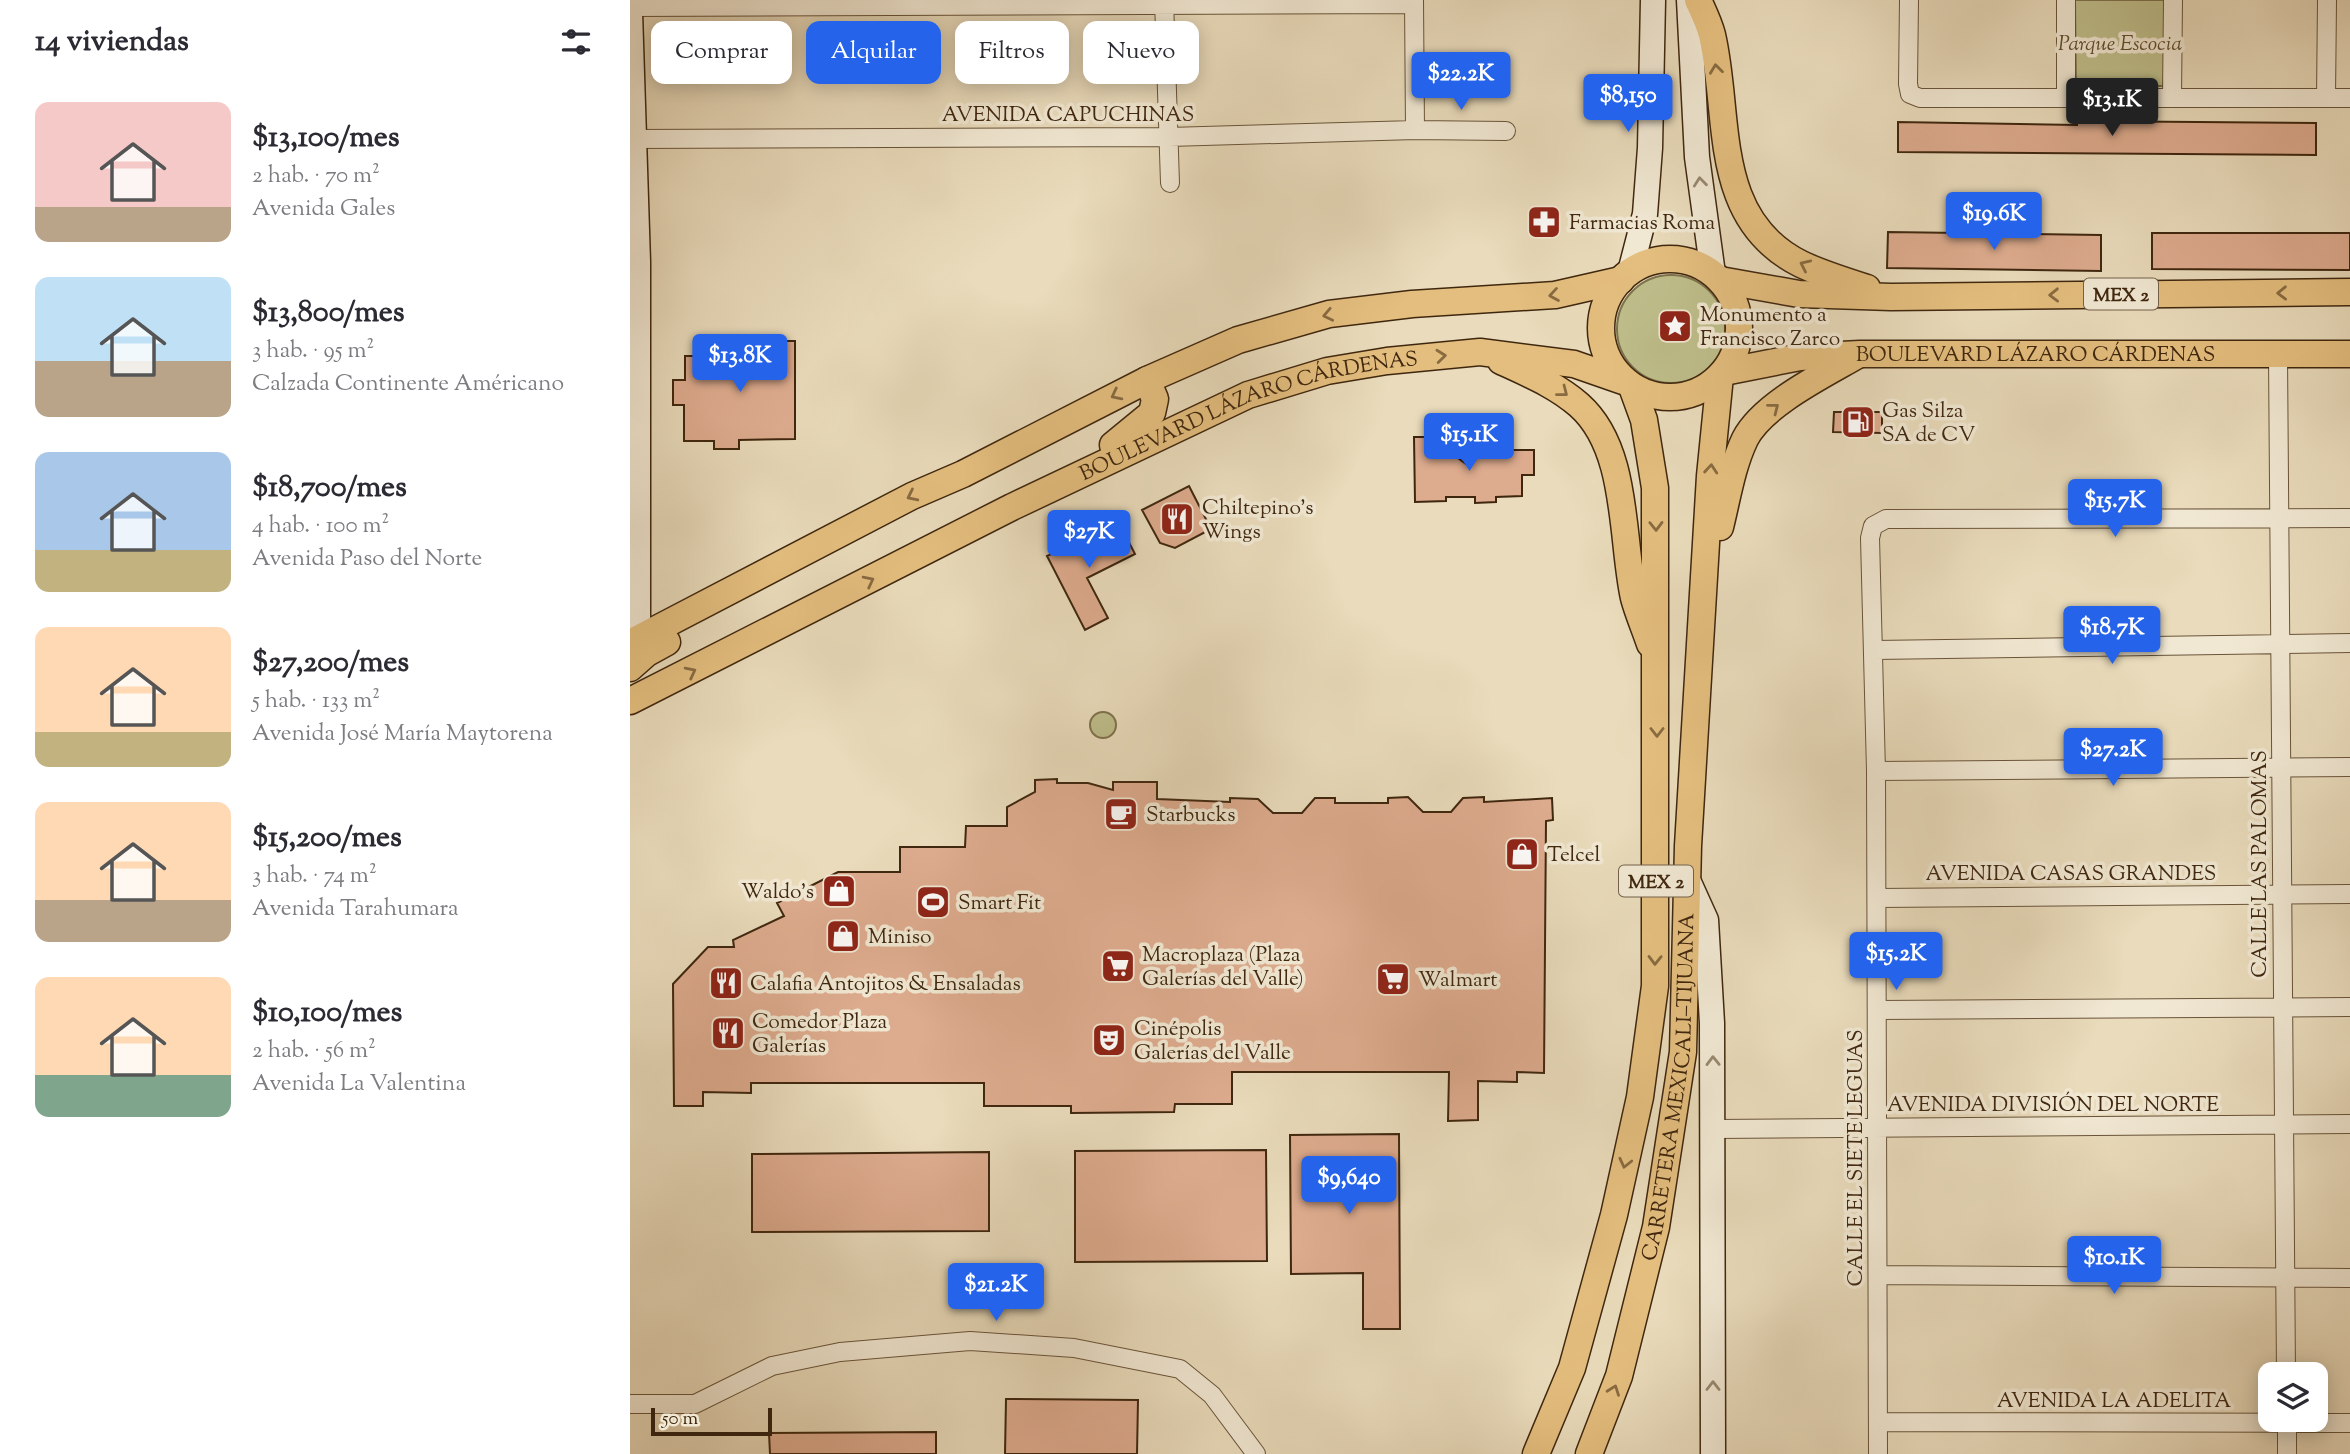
<!DOCTYPE html>
<html lang="es">
<meta charset="utf-8">
<style>
body{margin:0;font-family:"Sorts Mill Goudy",serif;background:#f7f7f7;color:#2b2b33;height:100vh;display:flex;flex-direction:column;font-size:26px;white-space:nowrap}
*{box-sizing:border-box;margin:0}
p{font-size:23px;color:#7c7c81}
.icon{flex:none;width:38px;height:38px;fill:none;stroke:currentColor;stroke-width:2;stroke-linecap:round;stroke-linejoin:round}
.map{position:relative;flex:1;overflow:hidden}
.drawer{display:flex;flex-direction:column;background:#fff;width:630px}
.drawer>*{flex:none}
.banner{position:absolute;left:21px;top:21px;width:665px;height:63px;display:flex;gap:14px}
.buttons{position:absolute;left:1628px;top:1362px;display:grid;gap:14px}
.buttons a{display:grid;place-items:center;width:70px;height:70px;border-radius:14px;background:#fff;box-shadow:0 4px 18px #0003;font-size:35px}
.scale{position:absolute;left:21px;bottom:18px;width:121px;box-sizing:border-box;padding-left:7px;border:4px solid #3f270f;border-top:0;font-size:19px;line-height:24px;white-space:nowrap;color:#3f270f;-webkit-text-stroke:5px #f1e8d3;paint-order:stroke}
.price{position:absolute;translate:-50% -60px;padding:0 16px;border-radius:7px;background:#2563eb;color:#fff;font-size:23px;line-height:46px;filter:drop-shadow(0 2px 4px #0008)}
.price::after{content:'';position:absolute;left:50%;top:42px;width:21px;height:16px;margin-left:-10px;background:inherit;clip-path:polygon(0 0,100% 0,50% 100%)}
.price.current{background:#222;color:#fff}
ul{padding:0;list-style:none}
li{display:flex;align-items:center;gap:21px;height:175px;padding:0 35px}
li span{display:grid;place-items:center;flex:none;width:196px;height:140px;border-radius:14px;color:#555}
li>.icon{margin-inline-start:auto}
span .icon{width:84px;height:84px;fill:#fffc;stroke-width:1}
li b{font-size:30px}
h2{display:flex;justify-content:space-between;align-items:center;height:84px;padding:0 35px;font-size:30px}
.chip{padding:0 24px;border-radius:14px;background:#fff;box-shadow:0 4px 18px #0003;font-size:24px;line-height:63px}
.chip.current{background:#2563eb;color:#fff}
main{display:flex;flex:1;min-height:0}
.map>svg:first-child{display:block}
.green{fill:#bebe8b;stroke:#7e724d;stroke-width:2}
.building{fill:#ddab8e;stroke:#3f270f;stroke-width:2}
.lines{fill:none;stroke-linecap:round;stroke-linejoin:round}
.street-casing{stroke:#6a543a;stroke-width:20}
.secondary-casing{stroke:#3f270f;stroke-width:27}
.primary-casing{stroke:#3f270f;stroke-width:29}
.street{stroke:#f1e8d3;stroke-width:18}
.secondary{stroke:#f1e8d3;stroke-width:24}
.primary{stroke:#e4be7e;stroke-width:26}
.oneway{stroke:#896b41}
.oneway2{stroke:#988871}
.labels{text-anchor:middle;stroke-width:7;stroke-linejoin:round;paint-order:stroke}
.shield{fill:#f1e8d3;stroke:#74614a;stroke-width:2}
.shield-label{font-size:19px;font-weight:bold;fill:#3f270f}
.park-label{font-size:21px;font-style:italic;fill:#5f4d2e;stroke:#f1e8d3}
.street-label{font-size:21px;fill:#3f270f;stroke:#f1e8d3}
.poi-label{font-size:21px;fill:#3f270f;stroke:#f1e8d3;text-anchor:start}
</style>
<main>
<section class="drawer">
<h2>14 viviendas<svg class="icon" aria-label="filters" viewBox="0 0 24 24"><path d="M4 7h16M4 17h16"/><circle cx="9" cy="7" r="2"/><circle cx="15" cy="17" r="2"/></svg></h2>
<ul>
<li><span style="background:linear-gradient(#f6c9c9 75%,#b9a48a 0)"><svg class="icon" aria-label="home" viewBox="0 0 24 24"><path d="M3 11l9-7 9 7M6 9v11h12V9"/></svg></span><div><b>$13,100/mes</b><p>2 hab. · 70 m²</p><p>Avenida Gales</p></div></li>
<li><span style="background:linear-gradient(#bfe0f5 60%,#b9a48a 0)"><svg class="icon" aria-label="home" viewBox="0 0 24 24"><path d="M3 11l9-7 9 7M6 9v11h12V9"/></svg></span><div><b>$13,800/mes</b><p>3 hab. · 95 m²</p><p>Calzada Continente Américano</p></div></li>
<li><span style="background:linear-gradient(#a9c7e8 70%,#c2b280 0)"><svg class="icon" aria-label="home" viewBox="0 0 24 24"><path d="M3 11l9-7 9 7M6 9v11h12V9"/></svg></span><div><b>$18,700/mes</b><p>4 hab. · 100 m²</p><p>Avenida Paso del Norte</p></div></li>
<li><span style="background:linear-gradient(#ffd9b3 75%,#c2b280 0)"><svg class="icon" aria-label="home" viewBox="0 0 24 24"><path d="M3 11l9-7 9 7M6 9v11h12V9"/></svg></span><div><b>$27,200/mes</b><p>5 hab. · 133 m²</p><p>Avenida José María Maytorena</p></div></li>
<li><span style="background:linear-gradient(#ffd9b3 70%,#b9a48a 0)"><svg class="icon" aria-label="home" viewBox="0 0 24 24"><path d="M3 11l9-7 9 7M6 9v11h12V9"/></svg></span><div><b>$15,200/mes</b><p>3 hab. · 74 m²</p><p>Avenida Tarahumara</p></div></li>
<li><span style="background:linear-gradient(#ffd9b3 70%,#7fa58c 0)"><svg class="icon" aria-label="home" viewBox="0 0 24 24"><path d="M3 11l9-7 9 7M6 9v11h12V9"/></svg></span><div><b>$10,100/mes</b><p>2 hab. · 56 m²</p><p>Avenida La Valentina</p></div></li>
</ul>
</section>
<div class="map">
<svg width="1720" height="1454" viewBox="0 0 1720 1454">
<rect width="100%" height="100%" fill="#e9dbbb"/>
<filter id="stains"><feTurbulence type="fractalNoise" baseFrequency=".00286" numOctaves="4"/><feColorMatrix values="0 0 0 0 .2 0 0 0 0 .09 0 0 0 0 .02 0 0 0 .5 -.17"/></filter>
<radialGradient id="worn" r=".72"><stop offset=".6" stop-color="#630" stop-opacity="0"/><stop offset="1" stop-color="#630" stop-opacity=".3"/></radialGradient>
<path class="green" d="M 1445,0 L 1534,0 L 1534,86 L 1446,86 Z
M987 329a54 54 0 1 1 108 0a54 54 0 1 1-108 0Z
M460 725a13 13 0 1 1 26 0a13 13 0 1 1-26 0Z"/>
<path class="building" d="M 1447,121 L 1686,123 L 1686,155 L 1268,152 L 1268,122 L 1447,125 Z
M 1258,232 L 1471,235 L 1471,271 L 1257,268 Z
M 1522,233 L 1720,233 L 1720,270 L 1522,269 Z
M 100,341 L 165,341 L 165,439 L 109,440 L 109,449 L 84,449 L 84,441 L 54,441 L 54,405 L 43,405 L 43,380 L 55,380 L 55,356 L 100,356 Z
M 1204,412 L 1252,412 L 1252,433 L 1203,432 Z
M 784,437 L 800,437 L 836,464 L 836,450 L 904,450 L 904,475 L 892,475 L 892,496 L 866,497 L 866,502 L 845,503 L 845,497 L 816,497 L 816,501 L 785,502 Z
M 559,486 L 581,529 L 545,548 L 530,543 L 512,510 Z
M 489,523 L 505,554 L 457,578 L 478,618 L 455,630 L 417,556 Z
M 427,779 L 427,783 L 458,783 L 483,790 L 483,782 L 527,782 L 527,799 L 600,802 L 600,798 L 628,799 L 643,813 L 672,813 L 685,798 L 705,798 L 705,803 L 758,803 L 758,798 L 778,797 L 793,812 L 821,812 L 833,798 L 854,797 L 854,802 L 922,798 L 923,820 L 916,821 L 914,1073 L 887,1072 L 887,1082 L 848,1081 L 848,1120 L 818,1121 L 819,1072 L 602,1072 L 602,1104 L 545,1104 L 544,1112 L 441,1113 L 441,1106 L 354,1106 L 354,1083 L 121,1083 L 121,1093 L 73,1092 L 73,1106 L 44,1106 L 43,984 L 78,947 L 104,947 L 103,940 L 154,916 L 147,903 L 208,872 L 270,872 L 270,847 L 335,847 L 336,826 L 377,826 L 377,807 L 405,792 L 405,780 Z
M 769,1134 L 770,1329 L 733,1329 L 733,1273 L 661,1274 L 660,1135 Z
M 636,1150 L 637,1261 L 445,1262 L 445,1151 Z
M 359,1152 L 359,1231 L 122,1232 L 122,1154 Z
M 376,1399 L 508,1400 L 507,1454 L 375,1454 Z
M 306,1432 L 306,1454 L 140,1454 L 139,1433 Z"/>
<g class="lines">
<g class="street-casing">
<path id="street" d="M 534,0 L 540,183
M 784,0 L 785,130
M 1279,0 L 1278,84 L 1280,94 L 1290,98 L 1720,98
M 0,7 L 784,4
M 1436,97 L 1436,0
M 1542,97 L 1543,0
M 1696,98 L 1697,0
M 0,139 L 539,137 L 785,130 L 876,131
M 1648,355 L 1656,1374
M 1245,650 L 1720,643
M 1246,771 L 1720,767
M 1247,898 L 1720,894
M 1247,1010 L 1720,1007
M 1085,1129 L 1720,1124
M 1249,1275 L 1720,1278
M 0,1404 L 65,1404 L 142,1366 L 210,1352 L 340,1341 L 444,1348 L 550,1369 L 582,1395 L 626,1454
M 1248,1422 L 1720,1423
M 1248,1454 L 1246,771 L 1240,538 L 1243,526 L 1256,519 L 1720,518
M 1657,1454 L 1657,1419"/>
</g>
<g class="secondary-casing">
<path id="secondary" d="M 1059,0 L 1067,157 L 1083,274
M 0,12 L 8,262 L 8,639
M 1000,272 L 1015,214 L 1020,148 L 1023,0
M 1057,878 L 1076,920 L 1082,1023 L 1083,1454"/>
</g>
<g class="primary-casing">
<g id="primary">
<path d="M 1068,0 C 1073,11 1079,23 1082,35 C 1101,116 1080,219 1171,264 C 1192,274 1215,281 1237,288"/>
<circle cx="1040" cy="328" r="69"/>
<path d="M 1090,280 L 1169,294 L 1261,297 L 1720,292"/>
<path d="M 871,361 C 899,374 926,385 949,405 C 999,449 991,539 1004,598 C 1008,613 1015,629 1020,644"/>
<path id="s1" d="M 1094,372 L 1170,357 L 1230,354 L 1720,354"/>
<path d="M 483,445 L 522,413 L 525,399 L 517,380"/>
<path d="M 1090,527 C 1097,499 1102,466 1115,439 C 1132,405 1193,375 1226,356"/>
<path d="M 0,643 L 282,496 L 333,474 L 517,380 L 608,340 L 699,314 L 782,304 L 925,295 L 991,280"/>
<path d="M 0,668 L 17,653 L 37,642"/>
<path id="s2" d="M 0,701 L 382,507 L 618,395 L 697,371 L 757,361 L 850,352 L 944,364 L 993,381"/>
<path d="M 906,1454 L 942,1368 L 984,1215 L 1010,1097 L 1025,986 L 1025,488 L 1014,420 L 1002,387"/>
<path id="s3" d="M 959,1454 L 989,1376 L 1026,1227 L 1053,1052 L 1058,846 L 1080,476 L 1090,376"/>
</g>
</g>
<use href="#street" class="street"/>
<use href="#secondary" class="secondary"/>
<use href="#primary" class="primary"/>
</g>
<defs><path id="oneway-chevron" d="M-2-3.5L2.5 0L-2 3.5" fill="none" stroke-width="1.6" stroke-linecap="round" stroke-linejoin="round" transform="scale(1.75)"/></defs>
<g class="oneway">
<use href="#oneway-chevron" transform="translate(1086 69) rotate(-97)"/>
<use href="#oneway-chevron" transform="translate(1175 265) rotate(-155)"/>
<use href="#oneway-chevron" transform="translate(1652 293) rotate(179)"/>
<use href="#oneway-chevron" transform="translate(924 295) rotate(171)"/>
<use href="#oneway-chevron" transform="translate(1424 295) rotate(179)"/>
<use href="#oneway-chevron" transform="translate(698 315) rotate(168)"/>
<use href="#oneway-chevron" transform="translate(811 356) rotate(-6)"/>
<use href="#oneway-chevron" transform="translate(933 392) rotate(38)"/>
<use href="#oneway-chevron" transform="translate(486 395) rotate(153)"/>
<use href="#oneway-chevron" transform="translate(1144 408) rotate(-38)"/>
<use href="#oneway-chevron" transform="translate(1081 469) rotate(-85)"/>
<use href="#oneway-chevron" transform="translate(282 496) rotate(154)"/>
<use href="#oneway-chevron" transform="translate(1026 526) rotate(89)"/>
<use href="#oneway-chevron" transform="translate(239 581) rotate(-27)"/>
<use href="#oneway-chevron" transform="translate(61 672) rotate(-27)"/>
<use href="#oneway-chevron" transform="translate(1027 732) rotate(90)"/>
<use href="#oneway-chevron" transform="translate(1025 960) rotate(91)"/>
<use href="#oneway-chevron" transform="translate(995 1163) rotate(103)"/>
<use href="#oneway-chevron" transform="translate(984 1390) rotate(-70)"/>
</g>
<g class="oneway2">
<use href="#oneway-chevron" transform="translate(1070 182) rotate(-96)"/>
<use href="#oneway-chevron" transform="translate(1083 1061) rotate(-91)"/>
<use href="#oneway-chevron" transform="translate(1083 1386) rotate(-90)"/>
</g>
<defs>
<g id="pharmacy-square" transform="scale(1.75)"><rect x="-9" y="-9" width="18" height="18" rx="4" fill="#8f2418" stroke="#f1e8d3"/><path d="M-2-6h4v4h4v4h-4v4h-4v-4h-4v-4h4Z" fill="#fff"/></g>
<g id="sight-square" transform="scale(1.75)"><rect x="-9" y="-9" width="18" height="18" rx="4" fill="#8f2418" stroke="#f1e8d3"/><path d="M0-6L1.8-2.2L6-1.7L2.9 1.2L3.7 5.4L0 3.3L-3.7 5.4L-2.9 1.2L-6-1.7L-1.8-2.2Z" fill="#fff"/></g>
<g id="fuel-square" transform="scale(1.75)"><rect x="-9" y="-9" width="18" height="18" rx="4" fill="#8f2418" stroke="#f1e8d3"/><path d="M-5.5-6h7V0h2V4h1.3V-2.5L3-4.5l.8-.8L6-3V5H2.5V1h-1V6h-7ZM-4.2-4.7v3.2H.2V-4.7Z" fill="#fff"/></g>
<g id="restaurant-square" transform="scale(1.75)"><rect x="-9" y="-9" width="18" height="18" rx="4" fill="#8f2418" stroke="#f1e8d3"/><path d="M-5-6h1v4h1v-4h1v4h1v-4h1v5L-1.5 .5V6h-2V.5L-5-1ZM5-6V6H3V1.5H1.5Q1.5-4 5-6Z" fill="#fff"/></g>
<g id="cafe-square" transform="scale(1.75)"><rect x="-9" y="-9" width="18" height="18" rx="4" fill="#8f2418" stroke="#f1e8d3"/><path d="M-5.5-4.5H6V0H3Q3 3.5 0 3.5H-2.5Q-5.5 3.5-5.5 0ZM3-3.2v2h1.7v-2ZM-6 4.5H4V6H-6Z" fill="#fff"/></g>
<g id="shop-square" transform="scale(1.75)"><rect x="-9" y="-9" width="18" height="18" rx="4" fill="#8f2418" stroke="#f1e8d3"/><path d="M-5-2.5h2.3a2.7 3.5 0 0 1 5.4 0H5L5.5 6h-11ZM-1.5-2.5h3a1.5 2.3 0 0 0-3 0Z" fill="#fff"/></g>
<g id="stadium-square" transform="scale(1.75)"><rect x="-9" y="-9" width="18" height="18" rx="4" fill="#8f2418" stroke="#f1e8d3"/><path d="M0-5a6.5 5 0 1 0 0 10a6.5 5 0 1 0 0-10ZM-3.5-1.8h7v3.6h-7Z" fill="#fff"/></g>
<g id="supermarket-square" transform="scale(1.75)"><rect x="-9" y="-9" width="18" height="18" rx="4" fill="#8f2418" stroke="#f1e8d3"/><path d="M-6-5.5h2.5l.6 2H6L4.5 2H-2.5L-4.4-4H-6ZM-1.5 3.2a1.3 1.3 0 1 0 .1 0ZM3 3.2a1.3 1.3 0 1 0 .1 0Z" fill="#fff"/></g>
<g id="theatre-square" transform="scale(1.75)"><rect x="-9" y="-9" width="18" height="18" rx="4" fill="#8f2418" stroke="#f1e8d3"/><path d="M-5-5.5Q0-4 5-5.5V0Q5 5 0 6Q-5 5-5 0ZM-3.3-2.5H-1v1.5H-3.3ZM1-2.5H3.3v1.5H1ZM-2.8 1Q0 5.5 2.8 1Z" fill="#fff"/></g>
</defs>
<g fill-rule="evenodd">
<use href="#pharmacy-square" x="914" y="222"/>
<use href="#sight-square" x="1045" y="326"/>
<use href="#fuel-square" x="1228" y="422"/>
<use href="#restaurant-square" x="547" y="519"/>
<use href="#cafe-square" x="491" y="814"/>
<use href="#shop-square" x="892" y="854"/>
<use href="#shop-square" x="209" y="891"/>
<use href="#stadium-square" x="303" y="902"/>
<use href="#shop-square" x="213" y="936"/>
<use href="#supermarket-square" x="488" y="966"/>
<use href="#supermarket-square" x="763" y="979"/>
<use href="#restaurant-square" x="96" y="983"/>
<use href="#restaurant-square" x="98" y="1033"/>
<use href="#theatre-square" x="479" y="1040"/>
</g>
<g class="labels">
<g class="shield">
<rect x="1454" y="278.5" width="74" height="31" rx="5"/>
<rect x="989" y="865.5" width="74" height="31" rx="5"/>
</g>
<g class="shield-label">
<text x="1491" y="301">MEX 2</text>
<text x="1026" y="888">MEX 2</text>
</g>
<g class="park-label">
<text x="1490" y="50">Parque Escocia</text>
</g>
<g class="street-label">
<text x="438" y="121">AVENIDA CAPUCHINAS</text>
<text dy="7" stroke="none"><textPath href="#s1" startOffset="313">BOULEVARD LÁZARO CÁRDENAS</textPath></text>
<text dy="7" stroke="none"><textPath href="#s2" startOffset="684">BOULEVARD LÁZARO CÁRDENAS</textPath></text>
<text transform="translate(1629 864) rotate(-90)" y="7">CALLE LAS PALOMAS</text>
<text x="1441" y="880">AVENIDA CASAS GRANDES</text>
<text dy="7" stroke="none"><textPath href="#s3" startOffset="378">CARRETERA MEXICALI–TIJUANA</textPath></text>
<text x="1423" y="1111">AVENIDA DIVISIÓN DEL NORTE</text>
<text transform="translate(1225 1158) rotate(-90)" y="7">CALLE EL SIETE LEGUAS</text>
<text x="1484" y="1407">AVENIDA LA ADELITA</text>
</g>
<g class="poi-label">
<text x="939" y="229">Farmacias Roma</text>
<text x="1070" y="321">Monumento a<tspan x="1070" dy="24">Francisco Zarco</tspan></text>
<text x="1252" y="417">Gas Silza<tspan x="1252" dy="24">SA de CV</tspan></text>
<text x="572" y="514">Chiltepino's<tspan x="572" dy="24">Wings</tspan></text>
<text x="516" y="821">Starbucks</text>
<text x="917" y="861">Telcel</text>
<text x="184" y="898" text-anchor="end">Waldo's</text>
<text x="328" y="909">Smart Fit</text>
<text x="238" y="943">Miniso</text>
<text x="512" y="961">Macroplaza (Plaza<tspan x="512" dy="24">Galerías del Valle)</tspan></text>
<text x="788" y="986">Walmart</text>
<text x="120" y="990">Calafia Antojitos &amp; Ensaladas</text>
<text x="122" y="1028">Comedor Plaza<tspan x="122" dy="24">Galerías</tspan></text>
<text x="504" y="1035">Cinépolis<tspan x="504" dy="24">Galerías del Valle</tspan></text>
</g>
</g>
<rect width="100%" height="100%" filter="url(#stains)"/>
<rect width="100%" height="100%" fill="url(#worn)"/>
</svg>
<div class="buttons">
<a><svg class="icon" aria-label="layers" viewBox="0 0 24 24"><path d="M12 4l9 5-9 5-9-5zM3 14l9 5 9-5"/></svg></a>
</div>
<div class="scale">50 m</div>
<b class="price" style="left:831px;top:112px">$22.2K</b>
<b class="price" style="left:998px;top:134px">$8,150</b>
<b class="price current" style="left:1482px;top:138px">$13.1K</b>
<b class="price" style="left:1364px;top:252px">$19.6K</b>
<b class="price" style="left:110px;top:394px">$13.8K</b>
<b class="price" style="left:839px;top:473px">$15.1K</b>
<b class="price" style="left:1485px;top:539px">$15.7K</b>
<b class="price" style="left:459px;top:570px">$27K</b>
<b class="price" style="left:1482px;top:666px">$18.7K</b>
<b class="price" style="left:1483px;top:788px">$27.2K</b>
<b class="price" style="left:1266px;top:992px">$15.2K</b>
<b class="price" style="left:719px;top:1216px">$9,640</b>
<b class="price" style="left:1484px;top:1296px">$10.1K</b>
<b class="price" style="left:366px;top:1323px">$21.2K</b>
<div class="banner">
<a class="chip">Comprar</a>
<a class="chip current">Alquilar</a>
<a class="chip">Filtros</a>
<a class="chip">Nuevo</a>
</div>
</div>
</main>
